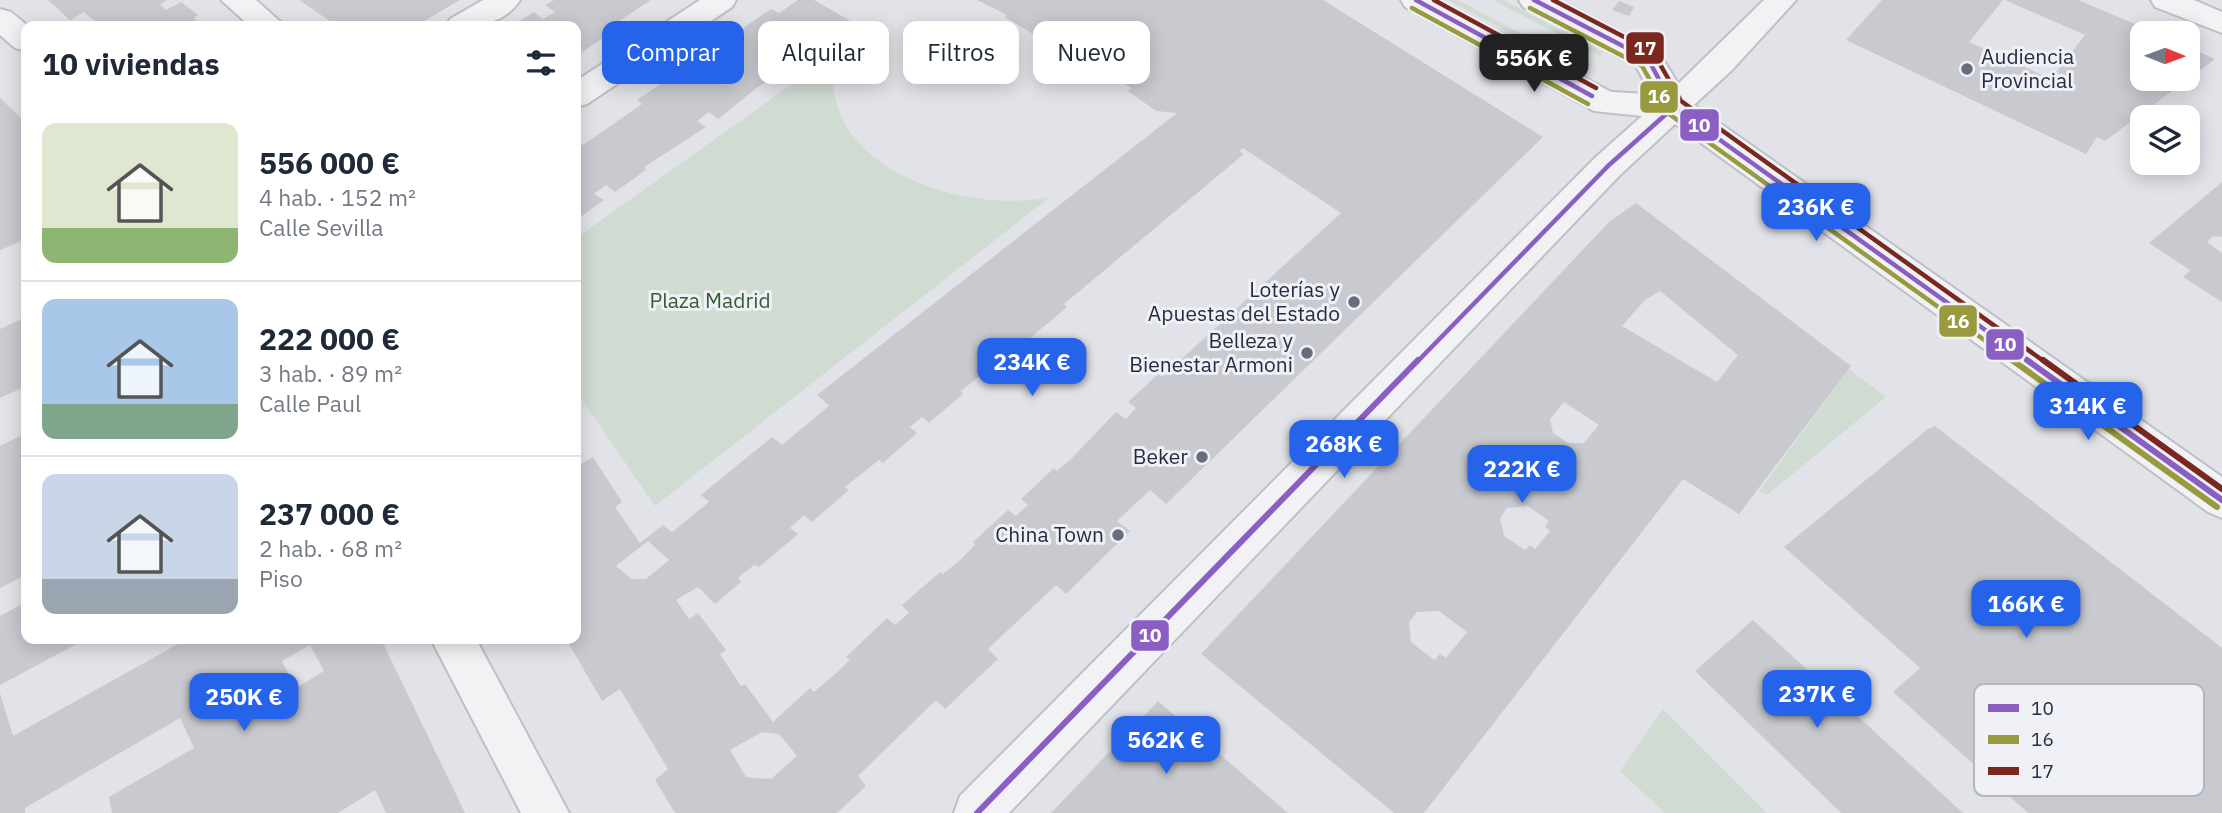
<!DOCTYPE html>
<html lang="es">
<meta charset="utf-8">
<style>
body{margin:0;font-family:"IBM Plex Sans",sans-serif;background:#f2f2f3;color:#1f2937;height:100vh;display:flex;flex-direction:column;font-size:26px;white-space:nowrap}
*{box-sizing:border-box;margin:0}
p{font-size:23px;color:#747a83}
.icon{flex:none;width:38px;height:38px;fill:none;stroke:currentColor;stroke-width:2;stroke-linecap:round;stroke-linejoin:round}
.map{position:relative;flex:1;overflow:hidden}
.panel{position:absolute;left:21px;top:21px;width:560px;height:623px;display:flex;flex-direction:column;background:#fff;border-radius:14px;box-shadow:0 4px 18px #0003}
.panel>*{flex:none}
.hud{position:absolute;left:602px;top:21px;width:665px;height:63px;display:flex;gap:14px}
.needle{width:46px;rotate:91deg}
.controls{position:absolute;left:2130px;top:21px;display:grid;gap:14px}
.controls a{display:grid;place-items:center;width:70px;height:70px;border-radius:14px;background:#fff;box-shadow:0 4px 18px #0003;font-size:35px}
.price{position:absolute;translate:-50% -60px;padding:0 16px;border-radius:14px;background:#2563eb;color:#fff;font-size:23px;line-height:46px;filter:drop-shadow(0 2px 4px #0008)}
.price::after{content:'';position:absolute;left:50%;top:42px;width:21px;height:16px;margin-left:-10px;background:inherit;clip-path:polygon(0 0,100% 0,50% 100%)}
.price.active{background:#222;color:#fff}
ul{padding:0;list-style:none}
li{display:flex;align-items:center;gap:21px;height:175px;padding:0 21px}
li+li{border-top:2px solid #e0e1e3}
li span{display:grid;place-items:center;flex:none;width:196px;height:140px;border-radius:14px;color:#555}
li>.icon{margin-inline-start:auto}
span .icon{width:84px;height:84px;fill:#fffc;stroke-width:1}
li b{font-size:30px}
h2{display:flex;justify-content:space-between;align-items:center;height:84px;padding:0 21px;font-size:30px}
.tag{padding:0 24px;border-radius:14px;background:#fff;box-shadow:0 4px 18px #0003;font-size:24px;line-height:63px}
.tag.active{background:#2563eb;color:#fff}
.map>svg:first-child{display:block}
.green{fill:#d0dbd2}
.building{fill:#c9cad0;fill-rule:evenodd}
.lines{fill:none;stroke-linecap:round;stroke-linejoin:round}
.pedestrian-casing{stroke:#bfc0c6;stroke-width:4}
.minor-casing{stroke:#bfc0c6;stroke-width:4}
.tertiary-casing{stroke:#bfc0c6;stroke-width:4}
.pedestrian{fill:#f2f2f4;fill-rule:evenodd}
.minor{fill:#f2f2f4;fill-rule:evenodd}
.tertiary{fill:#f2f2f4;fill-rule:evenodd}
.bus-1-far1-casing{stroke:#eff1f7;stroke-width:9}
.bus-1-casing{stroke:#eff1f7;stroke-width:11}
.bus-2-far1-casing{stroke:#eff1f7;stroke-width:9}
.bus-2-casing{stroke:#eff1f7;stroke-width:11}
.bus-3-far1-casing{stroke:#eff1f7;stroke-width:9}
.bus-3-casing{stroke:#eff1f7;stroke-width:11}
.bus-1-far1{stroke:#8a5fc1;stroke-width:4.5}
.bus-1{stroke:#8a5fc1;stroke-width:6}
.bus-2-far1{stroke:#989a3d;stroke-width:4.5}
.bus-2{stroke:#989a3d;stroke-width:6}
.bus-3-far1{stroke:#7a281f;stroke-width:4.5}
.bus-3{stroke:#7a281f;stroke-width:6}
.poi-dot{fill:#696c7c;stroke:#eff1f7;stroke-width:2.5}
.labels{text-anchor:middle;stroke-width:6;stroke-linejoin:round;paint-order:stroke}
.poi-label{font-size:21px;fill:#282c42;stroke:#eff1f7;text-anchor:end}
.park-label{font-size:21px;fill:#345e35;stroke:#eff1f7}
.key{fill:#eff1f7;stroke:#b3b6c1;stroke-width:2}
.key-label{font-size:19px;fill:#282c42}
.line-badge{stroke:#eff1f7;stroke-width:2.5}
.badge-label{font-size:19px;text-anchor:middle;font-weight:bold;fill:#fff}
</style>
<div class="map">
<svg width="2222" height="813" viewBox="0 0 2222 813">
<rect width="100%" height="100%" fill="#e2e3e8"/>
<path class="green" d="M 1448,0 L 1458,0 L 1580,65 L 1576,69 Z
M 1493,0 L 1503,0 L 1603,52 L 1600,56 Z
M 819,65 L 833,73 C 829,173 970,214 1050,197 L 655,506 L 576,391 L 576,238 Z
M 1849,369 L 1886,397 L 1767,495 L 1759,491 Z
M 1663,709 L 1767,813 L 1665,813 L 1620,771 Z"/>
<path class="building" d="M 48,0 L 167,0 L 160,4 L 166,10 L 181,2 L 198,15 L 194,18 L 204,26 L 101,26 L 84,12 L 70,20 Z
M 299,0 L 460,0 L 416,26 L 337,26 Z
M 554,0 L 651,0 L 608,28 L 614,31 L 576,56 L 576,26 L 511,26 L 534,12 L 543,19 L 555,12 L 545,5 Z
M 798,0 L 814,0 L 854,23 L 825,44 L 820,42 L 795,60 L 797,63 L 758,87 L 718,119 L 709,112 L 697,121 L 706,127 L 644,167 L 646,170 L 615,192 L 606,185 L 594,194 L 604,200 L 576,220 L 576,141 L 583,145 L 642,104 L 637,100 L 677,73 L 683,77 L 739,40 L 733,35 L 771,9 L 779,13 Z
M 977,0 L 1323,0 L 1543,137 L 1166,504 L 1150,490 L 1117,521 L 1130,531 L 1066,594 L 1056,585 L 988,649 L 998,659 L 945,709 L 936,700 L 858,776 L 866,786 L 837,813 L 675,813 L 655,780 L 668,769 L 620,689 L 602,701 L 566,639 L 576,639 L 576,467 L 593,457 L 622,502 L 615,507 L 640,543 L 663,525 L 672,532 L 709,502 L 701,495 L 772,437 L 782,445 L 829,406 L 817,395 L 1177,113 L 1156,111 L 1128,91 L 1131,88 L 1118,80 L 1114,83 L 1005,17 L 1007,15 ZM 1243,148 L 1341,213 L 1162,377 L 1158,374 L 1128,402 L 1136,408 L 1126,419 L 1116,412 L 1071,459 L 1057,471 L 1054,468 L 1021,499 L 1028,505 L 1016,516 L 1008,510 L 973,542 L 975,545 L 960,560 L 943,574 L 940,572 L 902,605 L 909,613 L 895,625 L 887,618 L 846,657 L 850,660 L 834,675 L 814,692 L 810,688 L 773,722 L 745,684 L 741,686 L 720,654 L 726,650 L 698,613 L 689,619 L 676,600 L 698,587 L 715,604 L 741,582 L 738,578 L 754,565 L 759,567 L 798,534 L 790,528 L 804,515 L 812,522 L 849,490 L 845,487 L 879,460 L 883,463 L 917,433 L 910,427 L 922,417 L 929,423 L 963,394 L 961,391 L 991,367 L 993,369 L 1067,307 L 1064,304 L 1244,154 L 1239,151 ZM 648,541 L 669,560 L 646,579 L 631,579 L 616,566 ZM 762,732 L 779,734 L 797,756 L 771,779 L 746,777 L 730,750 Z
M 1882,0 L 2003,0 L 1969,42 L 2051,79 L 2085,35 L 2005,0 L 2078,0 L 2156,33 L 2142,33 L 2142,79 L 2188,79 L 2188,47 L 2215,59 L 2105,141 L 2097,137 L 2086,154 L 1846,40 Z
M 1619,1 L 1634,7 L 1629,16 L 1612,10 Z
M 0,98 L 26,123 L 26,239 L 0,250 Z
M 2222,182 L 2222,237 L 2213,236 L 2207,242 L 2222,253 L 2222,302 L 2183,277 L 2190,270 L 2149,243 Z
M 1636,203 L 1851,366 L 1739,514 L 1683,479 L 1424,813 L 1394,813 L 1201,654 L 1609,222 ZM 1660,291 L 1738,355 L 1717,382 L 1622,326 L 1645,300 ZM 1564,402 L 1599,425 L 1584,443 L 1568,443 L 1553,433 L 1550,419 ZM 1528,506 L 1549,521 L 1545,527 L 1550,531 L 1535,549 L 1530,545 L 1525,550 L 1504,536 L 1500,518 L 1507,508 ZM 1439,611 L 1467,632 L 1446,658 L 1440,654 L 1434,660 L 1411,642 L 1409,622 L 1417,612 Z
M 26,317 L 26,386 L 0,398 L 0,329 Z
M 1935,426 L 2222,648 L 2222,813 L 2028,813 L 1893,692 L 1920,668 L 1784,547 L 1928,429 Z
M 26,433 L 26,575 L 0,588 L 0,446 Z
M 26,602 L 26,639 L 86,639 L 0,685 L 0,616 Z
M 1753,620 L 1963,813 L 1841,813 L 1695,671 Z
M 187,639 L 381,639 L 465,813 L 386,813 L 375,790 L 338,813 L 112,813 L 109,797 L 194,748 L 180,718 L 25,808 L 25,813 L 0,813 L 0,693 L 13,736 ZM 310,645 L 324,671 L 296,688 L 282,661 Z
M 1158,701 L 1288,813 L 1051,813 Z"/>
<g class="lines">
<g class="pedestrian-casing">
<path id="pedestrian" d="M 221,0 L 256,0 L 285,26 L 250,26 Z
M 483,0 L 520,0 C 504,26 473,26 446,26 L 450,19 Z"/>
</g>
<g class="minor-casing">
<path id="minor" d="M 700,0 L 736,0 L 732,7 L 587,104 L 576,107 L 576,81 Z
M 2151,0 L 2194,0 L 2222,12 L 2222,33 L 2155,7 Z"/>
</g>
<g class="tertiary-casing">
<path id="tertiary" d="M 1401,0 L 1439,0 L 1611,92 L 1651,94 L 1636,66 L 1523,7 L 1519,0 L 1558,0 L 1659,52 L 1678,84 L 1764,0 L 1796,0 L 1732,70 L 1694,105 L 2222,477 L 2222,518 L 2208,512 L 1675,124 L 1620,175 L 1009,813 L 954,813 L 960,796 L 1596,157 L 1642,116 L 1594,111 L 1405,7 Z
M 0,9 L 11,12 L 28,26 L 26,51 L 15,48 L 0,35 Z
M 431,639 L 476,639 L 569,813 L 521,813 Z"/>
</g>
<use href="#pedestrian" class="pedestrian"/>
<use href="#minor" class="minor"/>
<use href="#tertiary" class="tertiary"/>
<g class="bus-1-far1-casing">
<path id="bus-1-far1" d="M 1416,0 L 1592,96
M 1534,0 L 1648,59 L 1674,107 L 2030,362
M 1417,362 L 1608,166 L 1674,107"/>
</g>
<g class="bus-1-casing">
<path id="bus-1" d="M 2027,360 L 2222,500
M 977,813 L 1418,360"/>
</g>
<g class="bus-2-far1-casing">
<path id="bus-2-far1" d="M 1412,8 L 1588,104
M 1530,8 L 1642,66 L 1669,114 L 2015,362"/>
</g>
<g class="bus-2-casing">
<path id="bus-2" d="M 2012,360 L 2217,507"/>
</g>
<g class="bus-3-far1-casing">
<path id="bus-3-far1" d="M 1434,0 L 1596,88
M 1553,0 L 1653,52 L 1681,101 L 2045,362"/>
</g>
<g class="bus-3-casing">
<path id="bus-3" d="M 2043,360 L 2222,489"/>
</g>
<use href="#bus-1-far1" class="bus-1-far1"/>
<use href="#bus-1" class="bus-1"/>
<use href="#bus-2-far1" class="bus-2-far1"/>
<use href="#bus-2" class="bus-2"/>
<use href="#bus-3-far1" class="bus-3-far1"/>
<use href="#bus-3" class="bus-3"/>
</g>
<g class="poi-dot">
<circle cx="1967" cy="69" r="7"/>
<circle cx="1354" cy="302" r="7"/>
<circle cx="1307" cy="353" r="7"/>
<circle cx="1202" cy="457" r="7"/>
<circle cx="1118" cy="535" r="7"/>
</g>
<g class="labels">
<g class="poi-label">
<text x="1981" y="64" text-anchor="start">Audiencia<tspan x="1981" dy="24">Provincial</tspan></text>
<text x="1340" y="297">Loterías y<tspan x="1340" dy="24">Apuestas del Estado</tspan></text>
<text x="1293" y="348">Belleza y<tspan x="1293" dy="24">Bienestar Armoni</tspan></text>
<text x="1188" y="464">Beker</text>
<text x="1104" y="542">China Town</text>
</g>
<g class="park-label">
<text x="710" y="308">Plaza Madrid</text>
</g>
</g>
<rect x="1974" y="684" width="230" height="112" rx="10" class="key"/>
<rect x="1988" y="704" width="31" height="8" fill="#8a5fc1"/>
<rect x="1988" y="735" width="31" height="9" fill="#989a3d"/>
<rect x="1988" y="767" width="31" height="8" fill="#7a281f"/>
<g class="key-label">
<text x="2031" y="715">10</text>
<text x="2031" y="746">16</text>
<text x="2031" y="778">17</text>
</g>
<g class="line-badge">
<rect x="1625" y="31" width="40" height="34" rx="7" fill="#7a281f"/>
<rect x="1639" y="80" width="40" height="34" rx="7" fill="#989a3d"/>
<rect x="1679" y="108" width="41" height="34" rx="7" fill="#8a5fc1"/>
<rect x="1938" y="304" width="40" height="34" rx="7" fill="#989a3d"/>
<rect x="1985" y="328" width="40" height="33" rx="7" fill="#8a5fc1"/>
<rect x="1130" y="619" width="40" height="33" rx="7" fill="#8a5fc1"/>
</g>
<g class="badge-label">
<text x="1645" y="55">17</text>
<text x="1659" y="103">16</text>
<text x="1699" y="132">10</text>
<text x="1958" y="328">16</text>
<text x="2005" y="351">10</text>
<text x="1150" y="642">10</text>
</g>
</svg>
<div class="controls">
<a><svg class="needle" viewBox="-14 -14 28 28"><path d="M0-13l5 13h-10z" fill="#e53935"/><path d="M0 13l5-13h-10z" fill="#747a83"/></svg></a>
<a><svg class="icon" aria-label="layers" viewBox="0 0 24 24"><path d="M12 4l9 5-9 5-9-5zM3 14l9 5 9-5"/></svg></a>
</div>
<b class="price active" style="left:1534px;top:94px">556K €</b>
<b class="price" style="left:1816px;top:243px">236K €</b>
<b class="price" style="left:1032px;top:398px">234K €</b>
<b class="price" style="left:2088px;top:442px">314K €</b>
<b class="price" style="left:1344px;top:480px">268K €</b>
<b class="price" style="left:1522px;top:505px">222K €</b>
<b class="price" style="left:2026px;top:640px">166K €</b>
<b class="price" style="left:1817px;top:730px">237K €</b>
<b class="price" style="left:244px;top:733px">250K €</b>
<b class="price" style="left:1166px;top:776px">562K €</b>
<div class="hud">
<a class="tag active">Comprar</a>
<a class="tag">Alquilar</a>
<a class="tag">Filtros</a>
<a class="tag">Nuevo</a>
</div>
<section class="panel">
<h2>10 viviendas<svg class="icon" aria-label="filters" viewBox="0 0 24 24"><path d="M4 7h16M4 17h16"/><circle cx="9" cy="7" r="2"/><circle cx="15" cy="17" r="2"/></svg></h2>
<ul>
<li><span style="background:linear-gradient(#dfe7d0 75%,#8fb573 0)"><svg class="icon" aria-label="home" viewBox="0 0 24 24"><path d="M3 11l9-7 9 7M6 9v11h12V9"/></svg></span><div><b>556 000 €</b><p>4 hab. · 152 m²</p><p>Calle Sevilla</p></div></li>
<li><span style="background:linear-gradient(#a9c7e8 75%,#7fa58c 0)"><svg class="icon" aria-label="home" viewBox="0 0 24 24"><path d="M3 11l9-7 9 7M6 9v11h12V9"/></svg></span><div><b>222 000 €</b><p>3 hab. · 89 m²</p><p>Calle Paul</p></div></li>
<li><span style="background:linear-gradient(#c9d6e8 75%,#9aa5b1 0)"><svg class="icon" aria-label="home" viewBox="0 0 24 24"><path d="M3 11l9-7 9 7M6 9v11h12V9"/></svg></span><div><b>237 000 €</b><p>2 hab. · 68 m²</p><p>Piso</p></div></li>
</ul>
</section>
</div>
